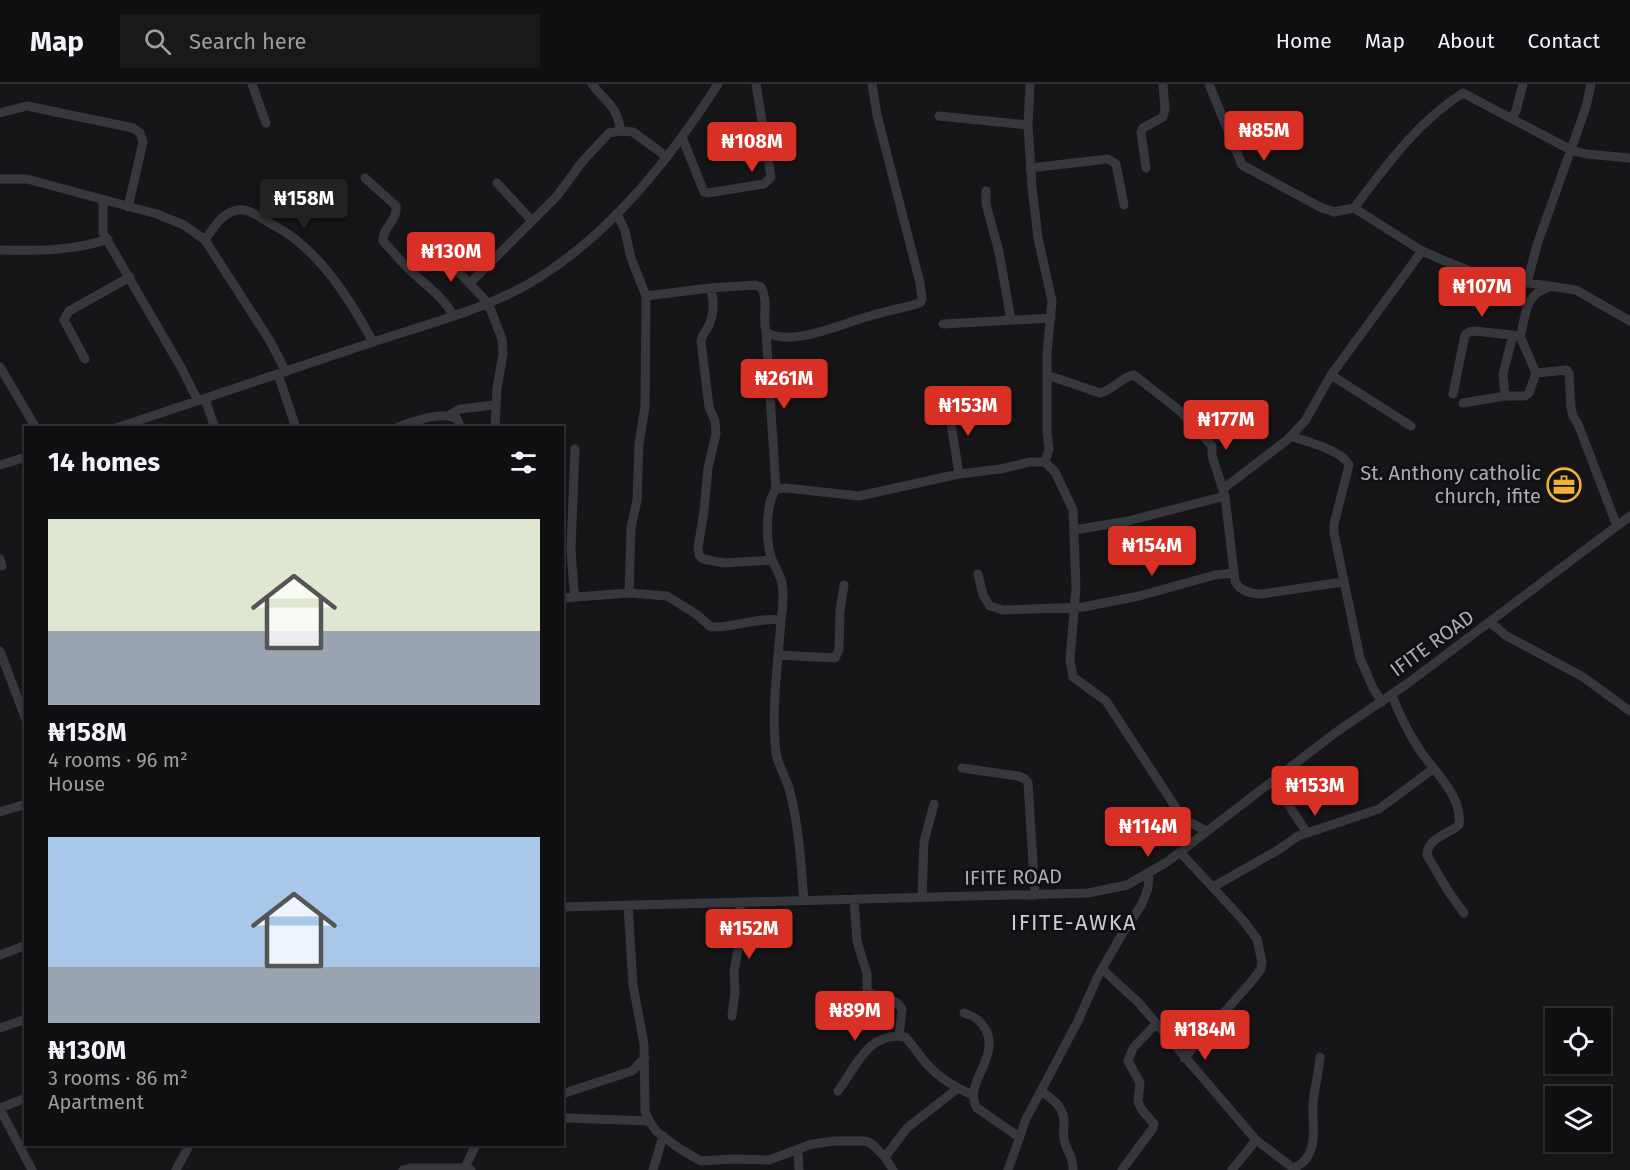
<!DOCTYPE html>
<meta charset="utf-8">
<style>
body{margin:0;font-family:"Fira Sans",sans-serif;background:#19191b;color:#f1f3f6;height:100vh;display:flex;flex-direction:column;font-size:22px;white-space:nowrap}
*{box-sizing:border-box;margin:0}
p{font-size:20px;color:#9c9d9f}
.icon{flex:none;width:33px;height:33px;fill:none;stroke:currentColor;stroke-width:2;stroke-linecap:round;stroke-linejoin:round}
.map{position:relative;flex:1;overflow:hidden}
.drawer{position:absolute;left:24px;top:342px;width:540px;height:720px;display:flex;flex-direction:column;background:#101012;border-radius:0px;box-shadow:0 2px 4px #0004,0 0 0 2px #303032}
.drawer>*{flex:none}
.buttons{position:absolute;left:1545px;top:924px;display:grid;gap:12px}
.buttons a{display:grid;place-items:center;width:66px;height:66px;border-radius:0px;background:#101012;box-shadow:0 2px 4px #0004,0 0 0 2px #303032;font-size:30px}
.price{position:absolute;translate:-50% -51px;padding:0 14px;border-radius:6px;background:#d93025;color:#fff;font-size:20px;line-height:39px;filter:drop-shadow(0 2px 3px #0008)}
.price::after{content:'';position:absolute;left:50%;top:36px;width:18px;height:14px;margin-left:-9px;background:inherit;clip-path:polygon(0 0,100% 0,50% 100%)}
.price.on{background:#222;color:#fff}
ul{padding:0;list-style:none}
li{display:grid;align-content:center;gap:12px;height:318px;padding:0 24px}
li span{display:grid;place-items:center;height:186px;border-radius:0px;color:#555}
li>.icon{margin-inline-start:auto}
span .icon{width:108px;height:108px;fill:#fffc;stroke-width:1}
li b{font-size:26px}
h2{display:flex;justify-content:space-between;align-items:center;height:72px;padding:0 24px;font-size:26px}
header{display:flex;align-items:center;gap:36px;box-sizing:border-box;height:84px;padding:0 30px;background:#101012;border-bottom:2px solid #303032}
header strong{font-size:28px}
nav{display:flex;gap:33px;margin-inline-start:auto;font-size:21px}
.search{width:420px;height:54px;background:#19191b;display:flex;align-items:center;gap:15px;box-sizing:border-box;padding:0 21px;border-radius:0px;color:#9c9d9f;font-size:22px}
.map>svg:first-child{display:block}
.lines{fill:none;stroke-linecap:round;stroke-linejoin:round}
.minor{stroke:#37383d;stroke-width:9}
.labels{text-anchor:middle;stroke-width:6;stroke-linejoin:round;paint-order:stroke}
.poi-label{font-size:20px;fill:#a8adb8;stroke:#111113;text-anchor:end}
.street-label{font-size:20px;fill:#a8adb8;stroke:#111113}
.quarter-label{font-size:22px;letter-spacing:1.5px;fill:#c9ccd4;stroke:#111113}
</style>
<header>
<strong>Map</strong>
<div class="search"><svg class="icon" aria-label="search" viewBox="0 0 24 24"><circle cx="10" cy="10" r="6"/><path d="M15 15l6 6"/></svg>Search here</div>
<nav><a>Home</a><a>Map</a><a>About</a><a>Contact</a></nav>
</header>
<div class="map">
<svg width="1630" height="1086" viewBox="0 0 1630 1086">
<rect width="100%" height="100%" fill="#161618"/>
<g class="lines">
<path class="minor" d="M 252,0 L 266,39
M 592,0 C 607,20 616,20 621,47
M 1030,0 L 1028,41 L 1032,103 L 1038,154 L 1052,217 L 1047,269 L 1047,349 L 1049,365 L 1045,378
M 1209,0 L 1242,81 L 1320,123 L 1334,128 L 1354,124 C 1386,82 1417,38 1463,9 L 1571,66 L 1586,70 L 1630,74
M 0,29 L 27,22 L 133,44 L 140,49 L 143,58 L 128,123
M 939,32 L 1028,41
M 1512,34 L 1516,27 L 1523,0
M 682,53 L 704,108 L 708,109 L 764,100 L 771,93 L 756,0
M 1030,84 L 1108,75 L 1116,80 L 1124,121
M 1146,84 L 1141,48 L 1143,44 L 1163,33 L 1165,25 L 1163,0
M 365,94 L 396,122 C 398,136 382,144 383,157 C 393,168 402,179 413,189 C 428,203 443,213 453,231
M 0,95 L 27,95 L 157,130 L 184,141 L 205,156 L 270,257 L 286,288
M 497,99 L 532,137
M 986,107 L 986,120 L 999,168 L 1011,236
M 103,117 L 103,149 L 182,285 L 198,317
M 1354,124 L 1422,167 L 1445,177 L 1482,192 L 1576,206 L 1630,237
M 205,156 C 213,145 220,131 234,127 C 245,122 258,132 268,138 C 277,143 287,149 295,155 C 329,182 353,221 373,258
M 433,161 L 488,219 L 502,255 L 503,270 L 497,304 L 495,344
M 0,166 C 34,167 75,167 108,155
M 470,199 L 557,112 L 582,78 L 609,49 L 621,47 L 633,48 L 667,73
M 1527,199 L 1537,161 L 1586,23 L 1591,0
M 710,204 C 715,216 714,232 708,243 C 705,249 702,250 701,257 L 709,323 L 715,337 L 716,350 L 708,384 L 704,427 L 698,464 L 699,471 L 703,475 L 724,479 L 772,476
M 646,212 L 710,204 L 755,201 L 761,203 C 769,217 762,233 766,248 C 791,264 843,239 870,232 C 886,227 903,224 920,219 L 922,215 L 920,199 L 877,31 L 872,0
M 943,240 L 1051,234
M 766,248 L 776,405
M 1520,252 L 1536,289
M 85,275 L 64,236 L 69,227 L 130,193
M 0,283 L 36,344
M 278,290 L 296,344
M 1047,291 L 1100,309 C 1113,306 1121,293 1134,291 L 1180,327 L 1212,362 L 1212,372 L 1225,412 L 1235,497 C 1240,507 1251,510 1262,510 L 1343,498
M 1331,291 L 1411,342
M 1453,310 L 1465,251 L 1469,248 L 1475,247 L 1520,252 C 1527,230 1523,211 1550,203
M 1505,312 L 1503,290 L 1513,251
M 205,315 L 215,344
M 1463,319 L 1505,312 L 1525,312 L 1529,309 L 1536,289 L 1567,286 L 1569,289 L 1571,324 L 1573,332 L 1578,340 L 1617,442
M 948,321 L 959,390
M 448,332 L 460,325 L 495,321
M 116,344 C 203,315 289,286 376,257 C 431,239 491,224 540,193 C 614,146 671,73 718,0
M 396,344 C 412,338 441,326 457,335 L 461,344
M 1291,352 C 1307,358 1342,366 1349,381 L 1334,440 L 1334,449 L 1360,574 L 1373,604 L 1382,618
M 575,365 L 571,465 L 574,507 L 577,513
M 0,381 L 26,373
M 1223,405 L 1287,356 L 1305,337 L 1331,291 L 1422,167
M 1074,446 L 1128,437 L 1225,412
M 0,475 L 2,482
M 978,490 L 983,511 L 990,522 L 1003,526 L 1083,523 L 1139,512 L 1215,491 L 1234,489
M 629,509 L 667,512 L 696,530 L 711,543 C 735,544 755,533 781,536 C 778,579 771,626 776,669 C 777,678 787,696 790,708 C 799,743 801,780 804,817
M 562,514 L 629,509 L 631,444 L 637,416 L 639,360 L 645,323 L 646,212 L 631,174 L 625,147 L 617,129
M 781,536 C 783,524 784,512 782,499 C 780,491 776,485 773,478 C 765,460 765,421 776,405 L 786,404 L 859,412 L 959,390 L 1000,385 L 1030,378 L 1045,378 L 1055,388 L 1073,426 L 1076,503 L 1070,576 L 1073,593 L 1106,617 L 1180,730 L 1185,736 L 1207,747
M 1490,538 L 1505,551 L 1583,593 L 1630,627
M 0,567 L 26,636
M 778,571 L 835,574 L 839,566 L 840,527 L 844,501
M 1392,611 C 1399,630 1408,648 1419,665 C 1434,688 1463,712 1459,741 C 1449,750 1427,754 1427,771 L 1448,807 L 1464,829
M 962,684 L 1018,692 L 1025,695 L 1028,699 L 1035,811
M 1273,697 L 1307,749
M 0,728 L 26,720
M 1180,768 L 1242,835 L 1257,855 L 1262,878 L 1261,885 L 1251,898 L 1184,974
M 1213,803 L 1278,766 L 1298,752 L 1379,725 L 1433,685
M 922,812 L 924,758 L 934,720
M 854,815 L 857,857 L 867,890 L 867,906 L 871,910 L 890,915 L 897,919 L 902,925 L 899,952
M 628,821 L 633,901 L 644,960 L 645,1027 L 649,1037 L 657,1048 L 680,1065 L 701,1077 L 733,1075 L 769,1076 L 812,1060 L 835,1057 L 866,1057 L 872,1060 L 885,1073 L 893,1086
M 562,823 L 1088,809 L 1127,801 L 1167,778 L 1335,649 L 1411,597 L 1630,432
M 0,871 L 26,861
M 1102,885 L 1138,918 L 1256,1056 L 1296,1086
M 964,929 C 975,932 981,937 986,946 C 1000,975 962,1000 977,1024 L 1019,1053
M 732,932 L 735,908 L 734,888 L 740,853 L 740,818
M 0,944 L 26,935
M 838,1007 C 856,983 868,947 905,953 C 913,961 919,971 926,979 C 938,993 956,1004 973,1011
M 1041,1007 C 1051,1014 1063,1022 1064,1036 C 1064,1042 1063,1048 1064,1055 C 1066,1066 1074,1074 1073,1086
M 562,1010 L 632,987 L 645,974
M 0,1024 L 26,1014
M 0,1025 L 32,1086
M 567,1034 L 649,1037
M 798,1066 L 799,1086
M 885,1073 L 907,1044 L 958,1004
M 1294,1084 C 1324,1070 1309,1036 1314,1011 C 1316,998 1319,987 1320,973
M 176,1086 L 190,1060
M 403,1086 L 410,1084 L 465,1084 L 471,1086
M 464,1086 L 476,1060
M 653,1086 L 663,1052
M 1008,1086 L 1026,1035 L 1078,937 L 1097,894 L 1122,850 L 1142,820 L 1148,804 L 1149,790
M 1122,1086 L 1153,1044 L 1154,1040 L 1142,1026 L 1138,1018 L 1140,999 L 1128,977 L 1133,964 L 1156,940
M 1232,1086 L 1256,1056"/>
</g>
<defs>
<g id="office-ring" transform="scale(1.725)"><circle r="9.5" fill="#111113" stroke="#f2b134" stroke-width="1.5"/><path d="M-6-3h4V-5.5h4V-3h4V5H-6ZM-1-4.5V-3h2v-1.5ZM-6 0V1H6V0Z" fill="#f2b134"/></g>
</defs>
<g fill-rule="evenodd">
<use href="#office-ring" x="1564" y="401"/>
</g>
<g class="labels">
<g class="poi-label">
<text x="1541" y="396">St. Anthony catholic<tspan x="1541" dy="23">church, ifite</tspan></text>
</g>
<g class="street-label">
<text transform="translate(1432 559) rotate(-36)" y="7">IFITE ROAD</text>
<text transform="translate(1013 793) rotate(-1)" y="7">IFITE ROAD</text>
</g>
<g class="quarter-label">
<text x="1074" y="846">IFITE-AWKA</text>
</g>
</g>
</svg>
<div class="buttons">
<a><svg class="icon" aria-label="locate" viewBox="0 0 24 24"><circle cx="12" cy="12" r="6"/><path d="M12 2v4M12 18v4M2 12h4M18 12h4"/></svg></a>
<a><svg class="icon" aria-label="layers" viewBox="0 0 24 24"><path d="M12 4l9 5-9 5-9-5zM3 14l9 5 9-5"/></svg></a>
</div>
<b class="price" style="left:1264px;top:78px">₦85M</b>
<b class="price" style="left:752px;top:89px">₦108M</b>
<b class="price on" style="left:304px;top:146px">₦158M</b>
<b class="price" style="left:451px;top:199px">₦130M</b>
<b class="price" style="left:1482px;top:234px">₦107M</b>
<b class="price" style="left:784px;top:326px">₦261M</b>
<b class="price" style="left:968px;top:353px">₦153M</b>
<b class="price" style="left:1226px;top:367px">₦177M</b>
<b class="price" style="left:1152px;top:493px">₦154M</b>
<b class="price" style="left:1315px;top:733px">₦153M</b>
<b class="price" style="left:1148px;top:774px">₦114M</b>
<b class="price" style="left:749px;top:876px">₦152M</b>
<b class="price" style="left:855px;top:958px">₦89M</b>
<b class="price" style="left:1205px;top:977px">₦184M</b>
<section class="drawer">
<h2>14 homes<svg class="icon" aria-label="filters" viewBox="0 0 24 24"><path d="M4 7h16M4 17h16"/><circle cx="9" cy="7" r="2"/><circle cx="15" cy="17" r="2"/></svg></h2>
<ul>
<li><span style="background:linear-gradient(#dfe7d0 60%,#9aa5b1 0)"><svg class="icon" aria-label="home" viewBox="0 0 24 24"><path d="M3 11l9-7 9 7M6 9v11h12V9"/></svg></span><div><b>₦158M</b><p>4 rooms · 96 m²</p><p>House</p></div></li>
<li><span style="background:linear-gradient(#a9c7e8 70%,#9aa5b1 0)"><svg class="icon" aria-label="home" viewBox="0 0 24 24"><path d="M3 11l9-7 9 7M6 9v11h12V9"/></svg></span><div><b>₦130M</b><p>3 rooms · 86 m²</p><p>Apartment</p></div></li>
</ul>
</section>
</div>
